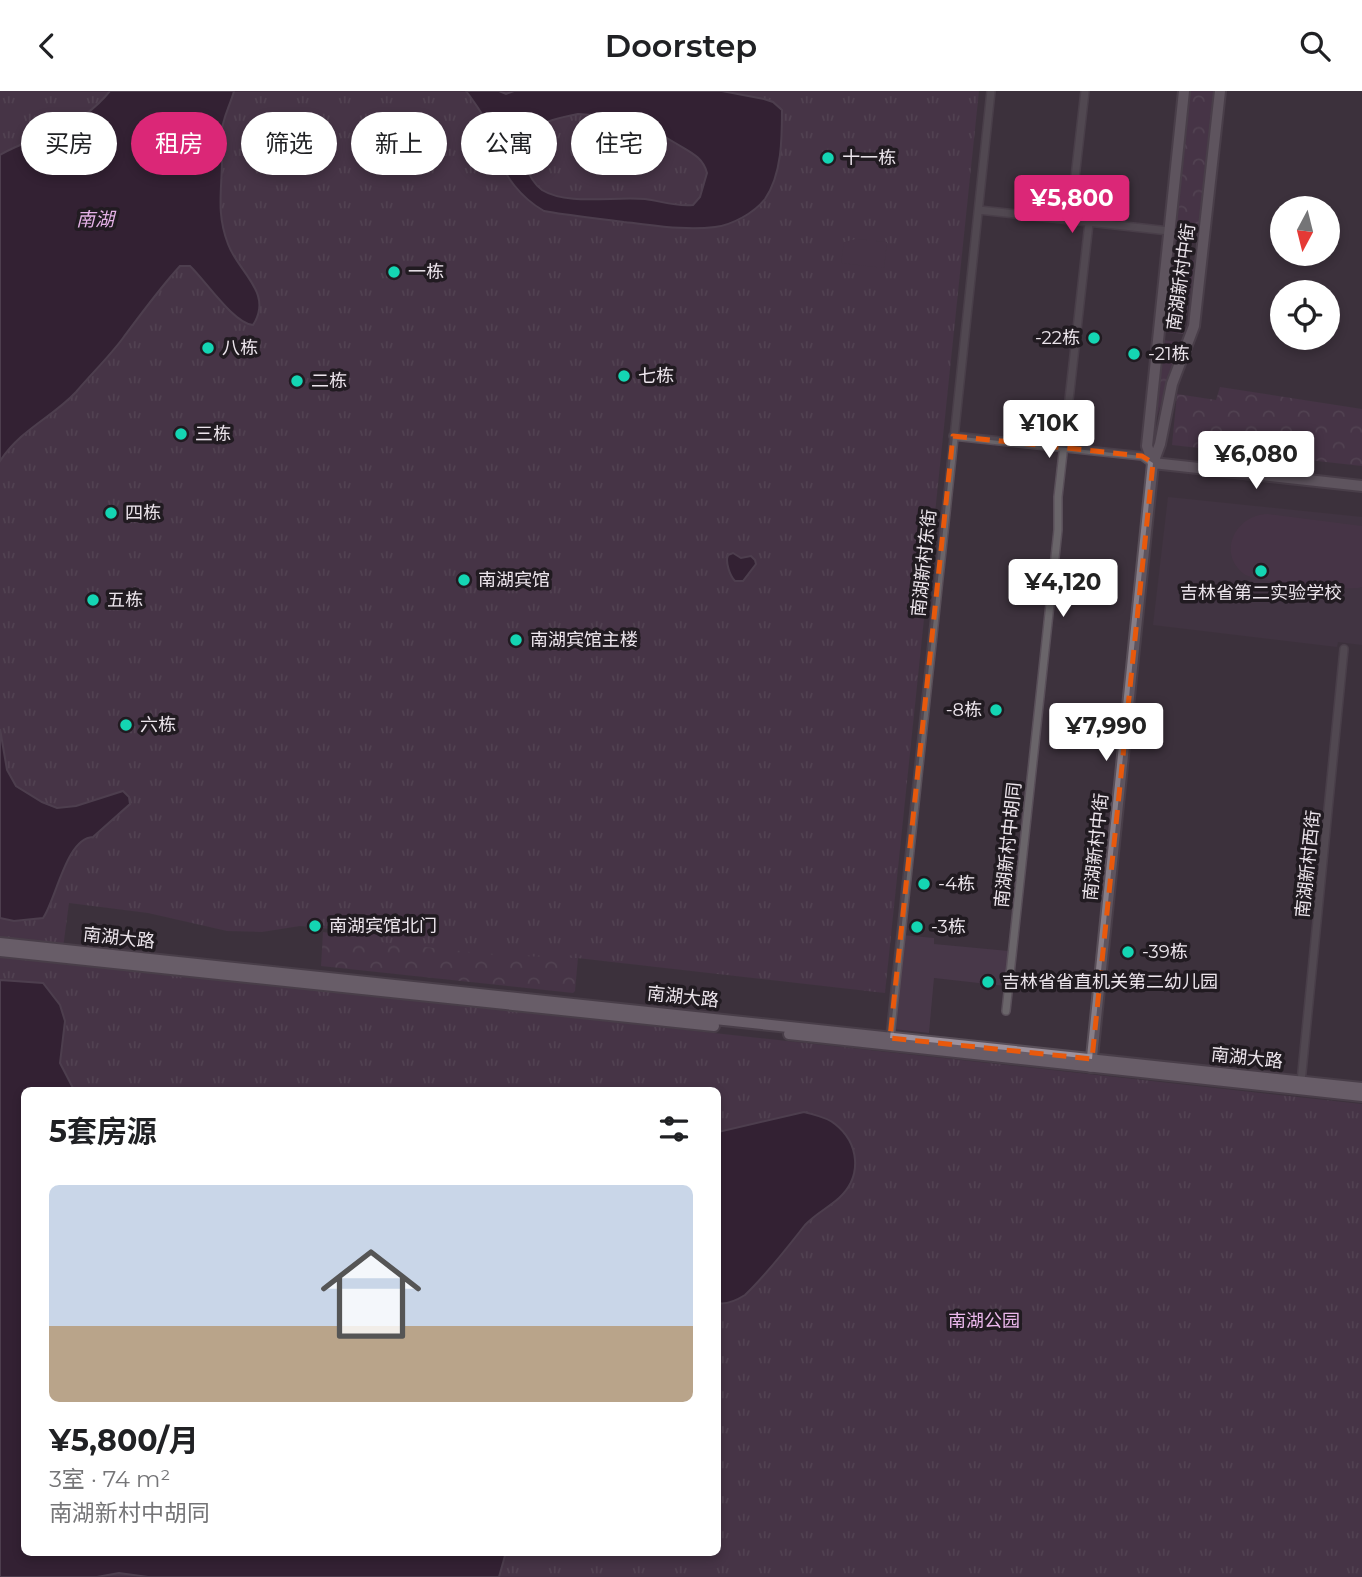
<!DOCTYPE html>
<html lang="zh">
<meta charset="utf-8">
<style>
body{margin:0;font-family:Montserrat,"Noto Sans SC",sans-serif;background:#f6f6f6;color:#202124;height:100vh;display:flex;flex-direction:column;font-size:26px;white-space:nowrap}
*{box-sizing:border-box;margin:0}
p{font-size:23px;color:#757577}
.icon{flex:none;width:38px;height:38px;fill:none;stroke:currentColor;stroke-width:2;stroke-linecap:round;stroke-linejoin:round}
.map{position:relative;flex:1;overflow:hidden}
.sheet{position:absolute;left:21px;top:996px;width:700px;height:469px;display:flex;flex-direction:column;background:#fff;border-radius:10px;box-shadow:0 4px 10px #0003}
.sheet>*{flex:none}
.guide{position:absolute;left:21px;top:21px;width:700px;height:63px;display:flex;gap:14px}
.needle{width:46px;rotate:187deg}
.fabs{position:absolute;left:1270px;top:105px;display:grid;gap:14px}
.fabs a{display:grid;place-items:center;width:70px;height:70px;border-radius:50%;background:#fff;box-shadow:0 4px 10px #0003;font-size:35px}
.price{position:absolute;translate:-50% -60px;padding:0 16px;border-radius:7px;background:#fff;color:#222;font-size:23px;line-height:46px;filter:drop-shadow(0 2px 4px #0008)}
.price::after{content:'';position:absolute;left:50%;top:42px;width:21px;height:16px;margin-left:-10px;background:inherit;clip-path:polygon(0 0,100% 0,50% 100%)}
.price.on{background:#db2777;color:#fff}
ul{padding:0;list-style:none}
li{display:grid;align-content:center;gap:14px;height:371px;padding:0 28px}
li span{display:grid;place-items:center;height:217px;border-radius:10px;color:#555}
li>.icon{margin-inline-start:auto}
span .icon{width:126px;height:126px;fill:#fffc;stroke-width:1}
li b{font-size:30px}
h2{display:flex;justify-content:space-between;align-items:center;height:84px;padding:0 28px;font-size:30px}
.pill{padding:0 24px;border-radius:32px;background:#fff;box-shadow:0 4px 10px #0003;font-size:24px;line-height:63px}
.pill.on{background:#db2777;color:#fff}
header{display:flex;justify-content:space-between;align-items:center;height:91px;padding:0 28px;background:#fff;font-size:32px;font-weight:600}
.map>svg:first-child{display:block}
.built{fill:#483849}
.forest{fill:url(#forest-crowns)}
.park{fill:url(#park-tufts);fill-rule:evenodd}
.pitch{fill:#523952}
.water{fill:#280f29;stroke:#634f64;stroke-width:2;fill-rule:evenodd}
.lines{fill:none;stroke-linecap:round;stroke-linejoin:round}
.street-casing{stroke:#594f59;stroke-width:10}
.secondary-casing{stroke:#594f59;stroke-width:14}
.primary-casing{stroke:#594f59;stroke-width:14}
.street{stroke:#6a656a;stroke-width:7}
.secondary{stroke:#877e87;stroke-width:10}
.primary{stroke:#9d929d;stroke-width:10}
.marked{fill:none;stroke:#e8590c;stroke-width:5;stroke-dasharray:14 9;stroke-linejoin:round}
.poi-dot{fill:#14d5b3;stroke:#211b21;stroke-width:2.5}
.labels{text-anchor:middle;stroke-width:7;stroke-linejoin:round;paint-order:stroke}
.poi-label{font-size:18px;fill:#ece5ec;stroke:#211b21;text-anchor:start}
.street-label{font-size:18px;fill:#ece5ec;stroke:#211b21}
.park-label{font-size:18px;fill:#ecb8ed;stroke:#211b21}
.water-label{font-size:19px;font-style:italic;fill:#e4b1e6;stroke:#211b21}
</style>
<header><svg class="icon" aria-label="back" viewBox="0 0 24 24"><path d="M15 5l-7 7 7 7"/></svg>Doorstep<svg class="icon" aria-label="search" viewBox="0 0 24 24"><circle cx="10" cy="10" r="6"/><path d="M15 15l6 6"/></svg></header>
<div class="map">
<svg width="1362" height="1486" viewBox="0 0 1362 1486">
<defs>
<pattern id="forest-crowns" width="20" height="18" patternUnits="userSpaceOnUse" patternTransform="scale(1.75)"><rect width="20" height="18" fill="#523952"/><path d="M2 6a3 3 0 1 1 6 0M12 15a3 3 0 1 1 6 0" fill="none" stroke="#6b566b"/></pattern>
<pattern id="park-tufts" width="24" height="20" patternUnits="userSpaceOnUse" patternTransform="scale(1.75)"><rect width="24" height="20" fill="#523952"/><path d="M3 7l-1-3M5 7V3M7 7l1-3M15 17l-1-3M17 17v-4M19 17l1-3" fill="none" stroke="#6b566b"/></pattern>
</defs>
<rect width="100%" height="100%" fill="#3d323d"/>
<path class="built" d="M 1168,406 L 1362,426 L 1362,554 L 1338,551 L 1337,556 L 1153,534 Z
M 903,844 L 934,847 L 934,853 L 1009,860 L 1005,895 L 934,887 L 929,942 L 893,938 Z"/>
<path class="forest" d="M 1189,0 L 1214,0 L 1198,148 L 1194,153 L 1175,150 L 1173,145 Z
M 1172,167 L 1194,169 L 1195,174 L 1183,243 L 1163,240 L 1170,168 Z
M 1165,249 L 1181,252 L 1155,331 L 1162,250 Z
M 1220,296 L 1362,318 L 1362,375 L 1172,354 L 1177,303 L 1216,309 Z
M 589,744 L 575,900 L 573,902 L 321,875 L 323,841 L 331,842 L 332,832 Z"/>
<path class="park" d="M 0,0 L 979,0 L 885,902 L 577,867 L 496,864 L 380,851 L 354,846 L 331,838 L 300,835 L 262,841 L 227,840 L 148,822 L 69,812 L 61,872 L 285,895 L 1362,1013 L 1362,1486 L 0,1486 ZM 24,999 L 718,999 L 718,1461 L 24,1461 Z"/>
<path class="pitch" d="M 856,148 L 887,151 L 884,177 L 841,172 L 844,151 Z
M 1268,423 L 1362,435 L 1362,496 C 1347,501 1257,492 1244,483 C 1216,462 1236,423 1268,423 Z"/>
<path class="water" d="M 110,0 L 234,0 C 230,15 221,30 221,46 C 220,53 223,61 222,68 C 222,99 216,122 228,153 C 238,181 274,202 253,234 C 234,233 205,189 190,175 L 180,175 C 159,198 141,223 123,247 C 109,266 91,283 76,301 C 53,326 21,338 0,370 L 0,64 C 18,53 37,48 57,40 C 77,31 96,17 110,0 Z
M 466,0 L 499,0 L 506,3 L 514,0 L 722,0 L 764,8 L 773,11 L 782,19 C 782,47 782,83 765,108 C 754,122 732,134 715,136 C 685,140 653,134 624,131 C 597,127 571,125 544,120 C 521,107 504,85 496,60 C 494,53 493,45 490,38 C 484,24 475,12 466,0 ZM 578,23 C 615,25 645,33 677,53 C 690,61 703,66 707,82 L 700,106 L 693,114 C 676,116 661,110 645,108 C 614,105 568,115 542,99 C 533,93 528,82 524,72 C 512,36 551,28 578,23 Z
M 733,462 L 741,467 L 751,465 L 755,469 L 756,473 L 743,490 L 735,490 C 730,485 725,471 728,464 Z
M 0,638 L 7,679 L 16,695 L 42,711 L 57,717 L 76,715 L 123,700 L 129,706 L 130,713 L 93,746 C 66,747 56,809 43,827 L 14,830 L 0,827 Z
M 0,889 L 43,892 L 60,914 L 65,930 L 60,972 L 74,999 L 24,999 L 24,1461 L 506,1461 L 499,1486 L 148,1486 L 119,1482 L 97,1486 L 0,1486 Z
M 804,1021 C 814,1024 827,1026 835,1033 C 859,1052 863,1085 839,1107 C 828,1117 815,1123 805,1134 C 786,1158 768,1182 745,1204 C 737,1209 727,1214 718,1212 L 718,1041 Z"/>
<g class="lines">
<g class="street-casing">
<path id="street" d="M 979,119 L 1169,140
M 1070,130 L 1085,0
M 953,345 L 1142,365 L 1152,372
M 1006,920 L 1058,439 L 1058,406 L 1089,132
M 890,947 L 991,0
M 1301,991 L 1344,558"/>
</g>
<g class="secondary-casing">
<path id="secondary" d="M 1153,372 L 1147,355 L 1184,0
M 1153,372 L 1362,395
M 1091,976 L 1153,372 L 1160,353 L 1172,293 L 1194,235 L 1220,0"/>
</g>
<g class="primary-casing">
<path id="primary" d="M 0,852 L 1362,997
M 0,860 L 714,935
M 789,943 L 1362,1005"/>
</g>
<use href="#street" class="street"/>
<use href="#secondary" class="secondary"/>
<use href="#primary" class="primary"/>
</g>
<path d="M0 0H1362V1486H0ZM 953,345 L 1142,365 L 1153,372 L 1092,968 L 890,947 Z" fill="#3d323d" fill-opacity=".55" fill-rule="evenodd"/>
<path class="marked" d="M 953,345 L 1142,365 L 1153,372 L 1092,968 L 890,947 Z"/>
<g class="poi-dot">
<circle cx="828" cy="67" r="7"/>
<circle cx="394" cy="181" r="7"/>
<circle cx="1094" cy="247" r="7"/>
<circle cx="208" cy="257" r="7"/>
<circle cx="1134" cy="263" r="7"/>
<circle cx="624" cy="285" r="7"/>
<circle cx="297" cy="290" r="7"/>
<circle cx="181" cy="343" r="7"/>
<circle cx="111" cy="422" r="7"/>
<circle cx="1261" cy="480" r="7"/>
<circle cx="464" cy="489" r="7"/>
<circle cx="93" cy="509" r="7"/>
<circle cx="516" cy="549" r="7"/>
<circle cx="996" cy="619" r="7"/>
<circle cx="126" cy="634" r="7"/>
<circle cx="924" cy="793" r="7"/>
<circle cx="315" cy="835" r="7"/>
<circle cx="917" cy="836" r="7"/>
<circle cx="1128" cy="861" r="7"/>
<circle cx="988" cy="891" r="7"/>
</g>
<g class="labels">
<g class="poi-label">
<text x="842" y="73">十一栋</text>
<text x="408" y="187">一栋</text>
<text x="1080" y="253" text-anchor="end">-22栋</text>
<text x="222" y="263">八栋</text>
<text x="1148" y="269">-21栋</text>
<text x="638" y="291">七栋</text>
<text x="311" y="296">二栋</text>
<text x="195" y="349">三栋</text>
<text x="125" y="428">四栋</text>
<text x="478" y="495">南湖宾馆</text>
<text x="1261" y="508" text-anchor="middle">吉林省第二实验学校</text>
<text x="107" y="515">五栋</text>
<text x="530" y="555">南湖宾馆主楼</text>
<text x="982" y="625" text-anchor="end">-8栋</text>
<text x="140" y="640">六栋</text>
<text x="938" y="799">-4栋</text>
<text x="329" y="841">南湖宾馆北门</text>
<text x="931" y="842">-3栋</text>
<text x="1142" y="867">-39栋</text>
<text x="1002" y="897">吉林省省直机关第二幼儿园</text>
</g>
<g class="street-label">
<text transform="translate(1181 186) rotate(-82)" y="6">南湖新村中街</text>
<text transform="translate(924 472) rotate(-84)" y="6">南湖新村东街</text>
<text transform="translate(1008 754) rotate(-84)" y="6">南湖新村中胡同</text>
<text transform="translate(1096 756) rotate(-84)" y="6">南湖新村中街</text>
<text transform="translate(1308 773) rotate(-84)" y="6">南湖新村西街</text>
<text transform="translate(119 847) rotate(6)" y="6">南湖大路</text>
<text transform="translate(683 906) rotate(6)" y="6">南湖大路</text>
<text transform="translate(1247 967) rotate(6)" y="6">南湖大路</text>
</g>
<g class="park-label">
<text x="984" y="1236">南湖公园</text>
</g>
<g class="water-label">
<text x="95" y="135">南湖</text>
</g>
</g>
</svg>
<div class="fabs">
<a><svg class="needle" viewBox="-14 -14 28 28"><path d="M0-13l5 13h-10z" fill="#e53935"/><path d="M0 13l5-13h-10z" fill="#757577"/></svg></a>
<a><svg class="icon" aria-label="locate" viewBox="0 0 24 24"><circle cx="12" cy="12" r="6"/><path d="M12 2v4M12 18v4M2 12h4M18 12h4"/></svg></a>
</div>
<b class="price on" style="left:1072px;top:144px">¥5,800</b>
<b class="price" style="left:1049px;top:369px">¥10K</b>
<b class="price" style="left:1256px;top:400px">¥6,080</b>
<b class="price" style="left:1063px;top:528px">¥4,120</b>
<b class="price" style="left:1106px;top:672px">¥7,990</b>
<div class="guide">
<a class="pill">买房</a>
<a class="pill on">租房</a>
<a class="pill">筛选</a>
<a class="pill">新上</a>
<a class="pill">公寓</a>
<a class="pill">住宅</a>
</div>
<section class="sheet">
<h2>5套房源<svg class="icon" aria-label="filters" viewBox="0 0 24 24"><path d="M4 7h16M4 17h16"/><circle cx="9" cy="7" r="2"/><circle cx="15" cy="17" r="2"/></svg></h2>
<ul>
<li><span style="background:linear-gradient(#c9d6e8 65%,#b9a48a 0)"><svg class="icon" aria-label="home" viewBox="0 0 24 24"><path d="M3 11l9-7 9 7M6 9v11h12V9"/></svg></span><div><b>¥5,800/月</b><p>3室 · 74 m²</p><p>南湖新村中胡同</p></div></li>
</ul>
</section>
</div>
